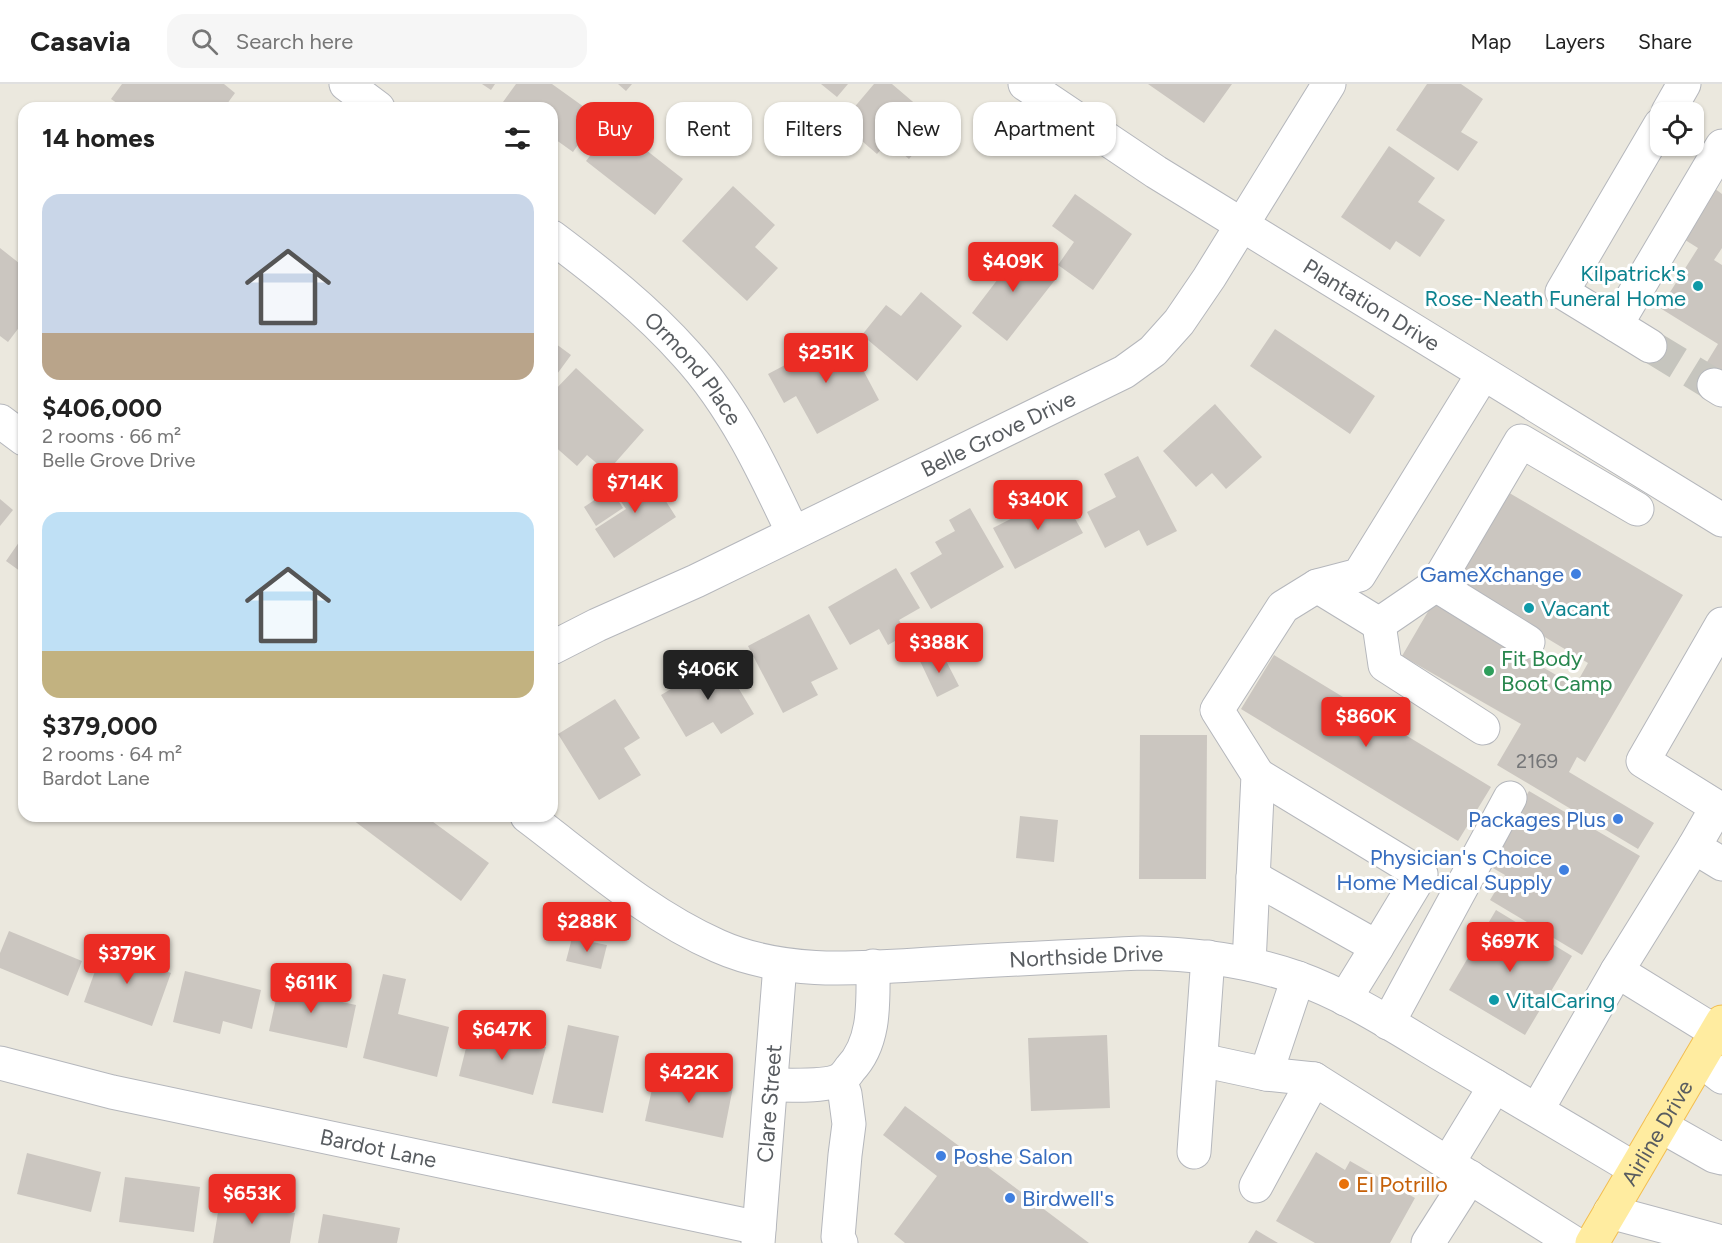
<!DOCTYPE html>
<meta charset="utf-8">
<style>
body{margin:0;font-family:Figtree,sans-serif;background:#f6f6f6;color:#222;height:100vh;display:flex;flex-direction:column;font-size:22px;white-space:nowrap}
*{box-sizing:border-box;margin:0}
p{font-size:20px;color:#767676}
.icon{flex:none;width:33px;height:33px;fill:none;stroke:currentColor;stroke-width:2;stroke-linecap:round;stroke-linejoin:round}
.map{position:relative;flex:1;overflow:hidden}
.details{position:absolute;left:18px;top:18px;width:540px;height:720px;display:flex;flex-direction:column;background:#fff;border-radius:18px;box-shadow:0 2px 4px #0004}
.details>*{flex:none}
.guide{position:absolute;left:576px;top:18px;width:570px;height:54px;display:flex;gap:12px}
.fabs{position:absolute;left:1650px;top:18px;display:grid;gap:12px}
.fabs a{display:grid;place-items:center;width:54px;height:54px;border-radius:12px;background:#fff;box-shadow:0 2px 4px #0004;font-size:30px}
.price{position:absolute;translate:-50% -51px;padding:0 14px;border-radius:6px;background:#eb2c24;color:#fff;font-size:20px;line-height:39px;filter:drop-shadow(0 2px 3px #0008)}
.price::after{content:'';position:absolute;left:50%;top:36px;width:18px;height:14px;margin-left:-9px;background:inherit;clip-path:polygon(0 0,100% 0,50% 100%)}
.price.selected{background:#222;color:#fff}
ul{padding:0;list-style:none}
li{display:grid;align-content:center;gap:12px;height:318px;padding:0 24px}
li span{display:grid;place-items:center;height:186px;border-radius:18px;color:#555}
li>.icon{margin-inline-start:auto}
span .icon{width:108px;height:108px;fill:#fffc;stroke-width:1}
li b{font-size:26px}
h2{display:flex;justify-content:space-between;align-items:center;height:72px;padding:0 24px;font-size:26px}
.chip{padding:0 21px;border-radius:18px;background:#fff;box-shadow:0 2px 4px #0004;font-size:21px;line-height:54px}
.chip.selected{background:#eb2c24;color:#fff}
header{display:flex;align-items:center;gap:36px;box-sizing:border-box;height:84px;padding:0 30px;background:#fff;border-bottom:2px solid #e0e0e0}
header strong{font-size:28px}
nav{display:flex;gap:33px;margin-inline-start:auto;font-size:21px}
.search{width:420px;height:54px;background:#f6f6f6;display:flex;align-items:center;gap:15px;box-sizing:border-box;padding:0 21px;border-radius:18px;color:#767676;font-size:22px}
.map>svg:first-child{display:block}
.building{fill:#cbc6c0}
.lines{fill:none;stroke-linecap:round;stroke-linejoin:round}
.minor-tunnel{stroke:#c6c5be;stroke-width:33;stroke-dasharray:33 16;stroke-linecap:butt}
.minor-casing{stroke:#b5b7bc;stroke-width:35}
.major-casing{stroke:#f3be50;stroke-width:35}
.minor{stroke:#fff;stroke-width:33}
.major{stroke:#ffeca0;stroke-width:33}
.culture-dot{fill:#0f9aa8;stroke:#fff;stroke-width:2}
.shop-dot{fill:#3f7fe0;stroke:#fff;stroke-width:2}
.leisure-dot{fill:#2e9e5b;stroke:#fff;stroke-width:2}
.food-dot{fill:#e8710a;stroke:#fff;stroke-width:2}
.labels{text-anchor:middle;stroke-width:6;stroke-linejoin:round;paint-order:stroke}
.number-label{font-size:20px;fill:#757678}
.culture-label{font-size:22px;fill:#0d838f;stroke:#fff;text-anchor:start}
.street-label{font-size:22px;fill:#585c60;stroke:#fff}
.shop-label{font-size:22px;fill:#366cbe;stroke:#fff;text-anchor:end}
.leisure-label{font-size:22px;fill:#27864d;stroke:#fff;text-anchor:start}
.food-label{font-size:22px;fill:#c56008;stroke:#fff;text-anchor:start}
</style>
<header>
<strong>Casavia</strong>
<div class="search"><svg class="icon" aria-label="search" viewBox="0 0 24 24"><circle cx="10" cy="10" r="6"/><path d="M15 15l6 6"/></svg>Search here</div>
<nav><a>Map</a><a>Layers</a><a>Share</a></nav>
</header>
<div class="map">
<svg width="1722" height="1159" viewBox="0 0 1722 1159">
<rect width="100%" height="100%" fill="#ebe8de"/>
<path class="building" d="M 122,0 L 224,0 L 235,9 L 224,24 L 124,24 L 111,15 Z
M 482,0 L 495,0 L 491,6 Z
M 516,0 L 552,0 L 598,33 L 573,68 L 552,53 L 552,24 L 511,24 L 503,18 Z
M 618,0 L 632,0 L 626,7 Z
M 821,0 L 848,0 L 837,13 Z
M 874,0 L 892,0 L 939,40 L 909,75 L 888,57 L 877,70 L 841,39 Z
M 1148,0 L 1232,0 L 1204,39 Z
M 1427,0 L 1461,0 L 1483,15 L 1461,48 L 1478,58 L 1458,87 L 1396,46 Z
M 614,41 L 629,52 L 634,45 L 651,58 L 646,66 L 683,95 L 655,131 L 586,77 Z
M 1389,62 L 1435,94 L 1418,118 L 1445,136 L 1420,173 L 1396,157 L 1390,166 L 1341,133 Z
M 733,102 L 775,141 L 755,163 L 778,184 L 747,217 L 682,157 Z
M 1714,104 L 1722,110 L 1722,164 L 1714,176 L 1722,181 L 1722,288 L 1707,278 L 1718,260 L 1660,224 L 1698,164 L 1682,154 Z
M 1075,110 L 1132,150 L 1093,206 L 1058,181 L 1074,158 L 1052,142 Z
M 1010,160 L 1055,196 L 1007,257 L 972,229 L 1001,191 L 992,184 Z
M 0,164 L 24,183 L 24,237 L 8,258 L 0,252 Z
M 921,208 L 962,242 L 917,297 L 862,251 L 886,221 L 901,232 Z
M 1275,245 L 1375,312 L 1350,350 L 1250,282 Z
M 844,250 L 879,316 L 817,350 L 796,312 L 784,319 L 768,290 Z
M 552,257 L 571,271 L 552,297 Z
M 576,284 L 644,346 L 607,388 L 587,371 L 577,382 L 552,360 L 552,327 L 555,324 L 552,321 L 552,309 Z
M 1215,320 L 1262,373 L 1226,405 L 1212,389 L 1196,403 L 1163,367 Z
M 1138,372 L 1177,447 L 1147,462 L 1139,446 L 1105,464 L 1087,428 L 1116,413 L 1104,390 Z
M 644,383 L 676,433 L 614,474 L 595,445 L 626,425 L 612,404 Z
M 611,405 L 623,424 L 596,442 L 584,423 Z
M 1506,407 L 1683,511 L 1585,678 L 1577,673 L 1569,688 L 1654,739 L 1638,765 L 1497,681 L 1521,640 L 1402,572 L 1433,519 L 1575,602 L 1588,579 L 1453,498 Z
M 1061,409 L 1083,449 L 1015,485 L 993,444 Z
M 0,415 L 13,426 L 0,442 Z
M 970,424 L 1004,483 L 931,525 L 910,489 L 942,470 L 935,458 L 955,447 L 949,436 Z
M 24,451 L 24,490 L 6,477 Z
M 896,484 L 920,524 L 899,536 L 907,550 L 888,561 L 879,545 L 850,561 L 828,523 Z
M 809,530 L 838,585 L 811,598 L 818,611 L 783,629 L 748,562 Z
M 941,567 L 959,602 L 937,613 L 920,577 Z
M 1274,571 L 1491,703 L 1458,757 L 1241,625 Z
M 721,575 L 754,630 L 721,650 L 713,638 L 686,653 L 661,611 Z
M 615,615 L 640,654 L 624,664 L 641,691 L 599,716 L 558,650 Z
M 1140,651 L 1207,651 L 1206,795 L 1139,795 Z
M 1529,707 L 1640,772 L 1582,871 L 1490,816 L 1505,791 L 1486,780 Z
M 356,732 L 425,732 L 489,779 L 461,817 L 353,736 Z
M 1020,732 L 1058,736 L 1054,778 L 1016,774 Z
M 1496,826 L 1572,872 L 1525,951 L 1449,906 Z
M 9,847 L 82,877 L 68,912 L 0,884 L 0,869 Z
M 572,854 L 607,861 L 601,885 L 566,877 Z
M 105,859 L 148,874 L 146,880 L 171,889 L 152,942 L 84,918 Z
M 185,887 L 261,906 L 252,945 L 223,937 L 220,950 L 173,938 Z
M 383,890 L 406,895 L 398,930 L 449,943 L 437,993 L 363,974 Z
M 281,892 L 317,900 L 314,912 L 356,921 L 347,964 L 269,947 Z
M 568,941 L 619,952 L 603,1029 L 552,1019 Z
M 471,944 L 546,963 L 533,1011 L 459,992 Z
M 1107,951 L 1110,1024 L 1031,1027 L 1028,954 Z
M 656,987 L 733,1003 L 723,1054 L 645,1037 Z
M 905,1022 L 1005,1096 L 1089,1159 L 905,1159 L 894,1150 L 937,1092 L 883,1051 Z
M 1316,1068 L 1345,1086 L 1350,1077 L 1415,1114 L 1390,1159 L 1315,1159 L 1276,1137 Z
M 27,1069 L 101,1088 L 91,1128 L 17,1110 Z
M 125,1093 L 200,1103 L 194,1148 L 119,1138 Z
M 220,1116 L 295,1129 L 290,1159 L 213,1159 Z
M 323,1130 L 400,1144 L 397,1159 L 318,1159 Z
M 1256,1146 L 1278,1159 L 1248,1159 Z"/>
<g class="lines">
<path class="minor-tunnel" d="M 1650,262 L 1714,301"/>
<g class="minor-casing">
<g id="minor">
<path d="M 346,0 L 378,24"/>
<path id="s1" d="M 1025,0 L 1156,88 L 1722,436"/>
<path d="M 1668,28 L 1684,0"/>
<path d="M 1660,41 L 1562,208 L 1616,241 L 1722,62"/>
<path id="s2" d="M 552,153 C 600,189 646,225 686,270 C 733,321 764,387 793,449"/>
<path d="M 1616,241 L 1650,262"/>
<path d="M 1714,301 L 1722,306"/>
<path d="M 0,337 L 24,355"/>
<path d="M 1317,502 L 1379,540"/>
<path d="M 1379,540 L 1385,581 L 1483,644"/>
<path d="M 1379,540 L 1436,501"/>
<path d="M 1722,540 L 1643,677 L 1717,723 L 1694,763 L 1722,780"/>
<path d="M 1528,558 L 1436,501 L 1521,357 L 1637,425"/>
<path id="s3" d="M 552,564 L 597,541 L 696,497 L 1124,288 L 1153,267 L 1179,238 L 1209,194 L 1329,0"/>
<path id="s4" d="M 527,732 C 588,778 648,831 718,862 C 790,894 871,883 947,879 C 1012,875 1077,872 1142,869 C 1196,870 1248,876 1298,894 C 1348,912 1394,942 1439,969 C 1505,1008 1570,1046 1635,1085"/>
<path d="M 1253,793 L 1377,863 L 1421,790 L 1258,691"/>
<path d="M 1249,880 L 1258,691 L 1217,626 L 1283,523 L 1317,502 L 1359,491 L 1483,290"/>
<path d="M 1617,887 L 1694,763"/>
<path d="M 1345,915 L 1377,863"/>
<path d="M 1388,939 L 1510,714"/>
<path d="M 1201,976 L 1266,990 L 1298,894"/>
<path d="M 1700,976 L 1722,993"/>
<path id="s5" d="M 0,979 L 112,1008 L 759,1144"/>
<path d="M 1266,990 L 1314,995 L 1574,1159"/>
<path d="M 840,996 L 845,1010 L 849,1040 L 845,1071 L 838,1153 L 841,1159"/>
<path d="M 771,1001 C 786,1001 829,1003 841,995 C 844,993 848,988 850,985 C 876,958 873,917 873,882"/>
<path d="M 1537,1026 L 1617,887 L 1716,948"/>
<path d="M 1661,1042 L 1714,1072 L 1722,1074"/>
<path d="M 1194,1068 L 1208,873"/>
<path d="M 1448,1079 L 1495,1002"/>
<path d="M 1256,1102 L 1314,995"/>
<path d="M 1610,1128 L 1722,1158"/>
<path id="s6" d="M 758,1159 L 780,881"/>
<path d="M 1428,1159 L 1470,1093"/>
</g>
</g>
<g class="major-casing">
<g id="major">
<path id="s7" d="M 1592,1159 L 1722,938"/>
</g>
</g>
<use href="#minor" class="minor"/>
<use href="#major" class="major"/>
</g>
<g class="culture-dot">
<circle cx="1698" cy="202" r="6"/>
<circle cx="1529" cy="524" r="6"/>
<circle cx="1494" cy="916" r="6"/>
</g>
<g class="shop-dot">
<circle cx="1576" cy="490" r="6"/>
<circle cx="1618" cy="735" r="6"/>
<circle cx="1564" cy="786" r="6"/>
<circle cx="941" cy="1072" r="6"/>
<circle cx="1010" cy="1114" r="6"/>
</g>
<circle class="leisure-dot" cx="1489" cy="587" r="6"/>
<circle class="food-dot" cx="1344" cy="1100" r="6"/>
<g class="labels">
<g class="number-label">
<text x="1537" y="684">2169</text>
</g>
<g class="culture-label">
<text x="1686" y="197" text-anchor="end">Kilpatrick's<tspan x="1686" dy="25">Rose-Neath Funeral Home</tspan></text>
<text x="1541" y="532">Vacant</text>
<text x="1506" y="924">VitalCaring</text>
</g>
<g class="street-label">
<text dy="8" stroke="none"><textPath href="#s1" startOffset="411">Plantation Drive</textPath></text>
<text dy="8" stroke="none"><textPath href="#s2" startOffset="194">Ormond Place</textPath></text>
<text dy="8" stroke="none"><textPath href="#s3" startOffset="495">Belle Grove Drive</textPath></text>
<text dy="8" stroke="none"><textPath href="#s4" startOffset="603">Northside Drive</textPath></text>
<text dy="8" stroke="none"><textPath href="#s6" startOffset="140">Clare Street</textPath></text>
<text dy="8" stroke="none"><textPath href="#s7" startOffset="128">Airline Drive</textPath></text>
<text dy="8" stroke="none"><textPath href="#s5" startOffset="388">Bardot Lane</textPath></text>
</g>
<g class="shop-label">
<text x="1564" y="498">GameXchange</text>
<text x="1606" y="743">Packages Plus</text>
<text x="1552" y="781">Physician's Choice<tspan x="1552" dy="25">Home Medical Supply</tspan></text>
<text x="953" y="1080" text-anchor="start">Poshe Salon</text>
<text x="1022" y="1122" text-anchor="start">Birdwell's</text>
</g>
<g class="leisure-label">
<text x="1501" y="582">Fit Body<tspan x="1501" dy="25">Boot Camp</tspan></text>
</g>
<g class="food-label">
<text x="1356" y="1108">El Potrillo</text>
</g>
</g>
</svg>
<div class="fabs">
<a><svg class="icon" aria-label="locate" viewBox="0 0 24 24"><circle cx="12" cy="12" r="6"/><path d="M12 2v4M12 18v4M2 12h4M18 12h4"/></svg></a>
</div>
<b class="price" style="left:1013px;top:209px">$409K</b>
<b class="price" style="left:826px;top:300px">$251K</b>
<b class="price" style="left:635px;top:430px">$714K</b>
<b class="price" style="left:1038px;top:447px">$340K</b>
<b class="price" style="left:939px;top:590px">$388K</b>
<b class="price selected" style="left:708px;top:617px">$406K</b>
<b class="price" style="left:1366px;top:664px">$860K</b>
<b class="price" style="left:587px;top:869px">$288K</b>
<b class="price" style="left:1510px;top:889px">$697K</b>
<b class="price" style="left:127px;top:901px">$379K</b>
<b class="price" style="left:311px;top:930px">$611K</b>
<b class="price" style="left:502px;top:977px">$647K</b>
<b class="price" style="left:689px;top:1020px">$422K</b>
<b class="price" style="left:252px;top:1141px">$653K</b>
<div class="guide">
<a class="chip selected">Buy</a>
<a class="chip">Rent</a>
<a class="chip">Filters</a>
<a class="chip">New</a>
<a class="chip">Apartment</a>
</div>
<section class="details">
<h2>14 homes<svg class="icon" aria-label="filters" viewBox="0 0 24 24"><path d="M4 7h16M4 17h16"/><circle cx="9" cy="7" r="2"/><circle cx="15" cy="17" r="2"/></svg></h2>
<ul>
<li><span style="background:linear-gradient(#c9d6e8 75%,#b9a48a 0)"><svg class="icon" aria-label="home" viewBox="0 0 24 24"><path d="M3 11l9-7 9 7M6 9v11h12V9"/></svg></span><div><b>$406,000</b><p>2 rooms · 66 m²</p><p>Belle Grove Drive</p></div></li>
<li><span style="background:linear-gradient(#bfe0f5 75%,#c2b280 0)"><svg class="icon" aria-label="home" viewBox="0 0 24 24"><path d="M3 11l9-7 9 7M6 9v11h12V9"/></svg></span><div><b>$379,000</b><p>2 rooms · 64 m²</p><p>Bardot Lane</p></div></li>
</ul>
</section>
</div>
